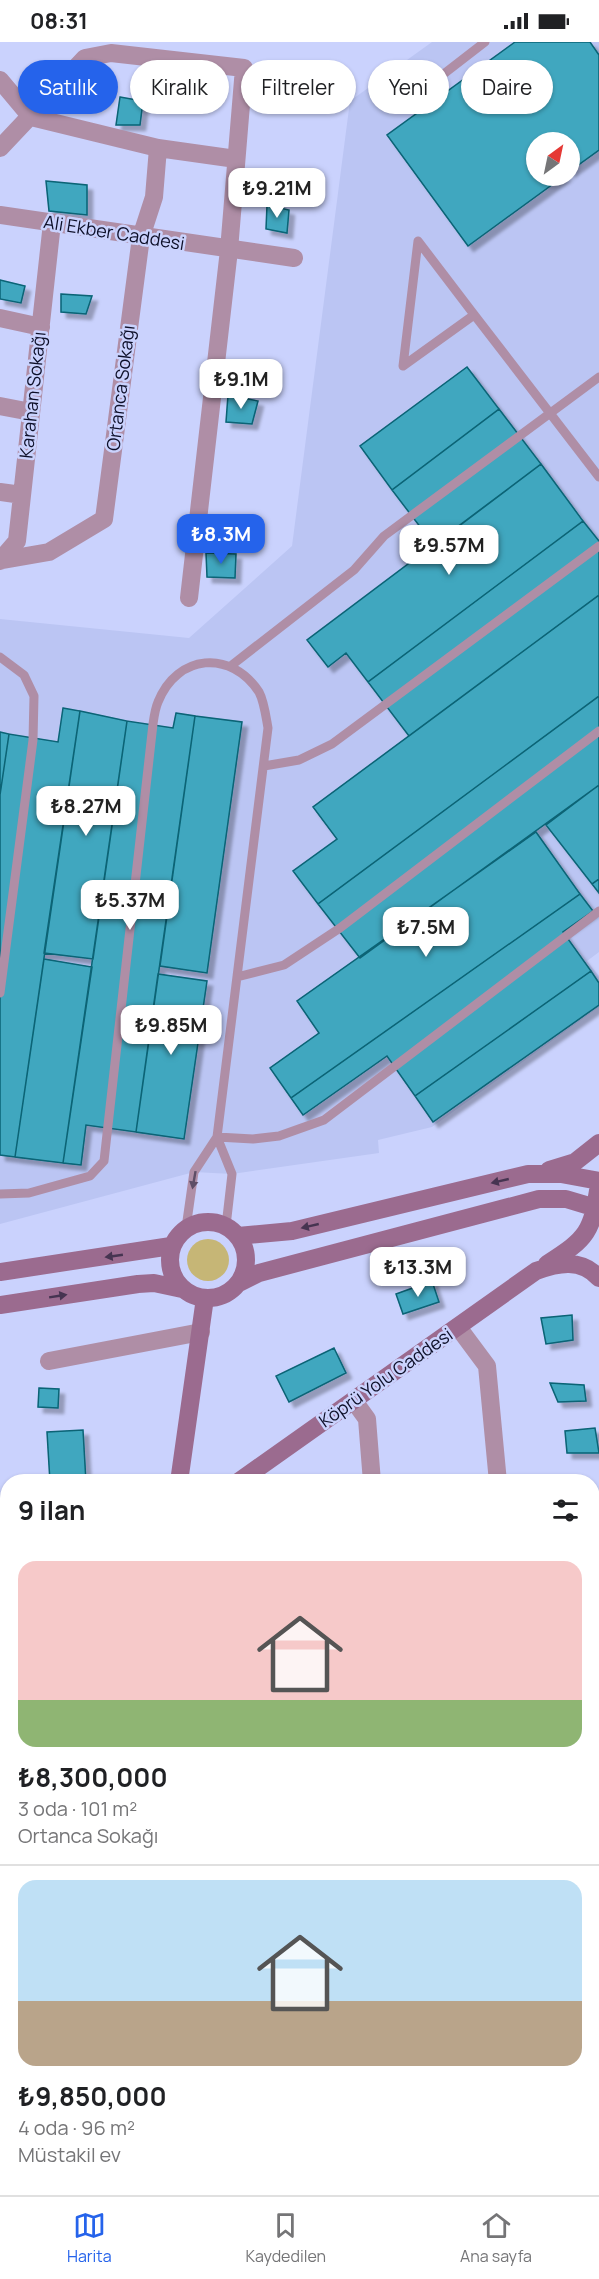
<!DOCTYPE html>
<html lang="tr">
<meta charset="utf-8">
<style>
body{margin:0;font-family:Manrope,sans-serif;background:#f6f6f6;color:#202124;height:100vh;display:flex;flex-direction:column;font-size:22px;white-space:nowrap}
*{box-sizing:border-box;margin:0}
p{font-size:20px;color:#757577}
.icon{flex:none;width:33px;height:33px;fill:none;stroke:currentColor;stroke-width:2;stroke-linecap:round;stroke-linejoin:round}
.map{position:relative;flex:1;overflow:hidden}
.details{position:absolute;left:0px;top:1432px;width:600px;height:722px;display:flex;flex-direction:column;background:#fff;border-radius:24px 24px 0 0;box-shadow:0 2px 4px #0004}
.details>*{flex:none}
.top-card{position:absolute;left:18px;top:18px;width:564px;height:54px;display:flex;gap:12px}
.needle{width:39px;rotate:33deg}
.buttons{position:absolute;left:526px;top:90px;display:grid;gap:12px}
.buttons a{display:grid;place-items:center;width:54px;height:54px;border-radius:50%;background:#fff;box-shadow:0 2px 4px #0004;font-size:30px}
.price{position:absolute;translate:-50% -51px;padding:0 14px;border-radius:12px;background:#fff;color:#222;font-size:20px;line-height:39px;filter:drop-shadow(0 2px 3px #0008)}
.price::after{content:'';position:absolute;left:50%;top:36px;width:18px;height:14px;margin-left:-9px;background:inherit;clip-path:polygon(0 0,100% 0,50% 100%)}
.price.selected{background:#2563eb;color:#fff}
ul{padding:0;list-style:none}
li{display:grid;align-content:center;gap:12px;height:318px;padding:0 18px}
li+li{border-top:2px solid #e0e0e0}
li span{display:grid;place-items:center;height:186px;border-radius:18px;color:#555}
li>.icon{margin-inline-start:auto}
span .icon{width:108px;height:108px;fill:#fffc;stroke-width:1}
li b{font-size:26px}
h2{display:flex;justify-content:space-between;align-items:center;height:72px;padding:0 18px;font-size:26px}
.chip{padding:0 21px;border-radius:27px;background:#fff;box-shadow:0 2px 4px #0004;font-size:21px;line-height:54px}
.chip.selected{background:#2563eb;color:#fff}
.status{display:flex;justify-content:space-between;align-items:center;height:42px;padding:0 30px;background:#fff;direction:ltr}
.status svg{height:16px;fill:currentColor}
.menu{display:flex;justify-content:space-around;align-items:center;height:84px;border-top:2px solid #e0e0e0;background:#fff;font-size:16px;color:#757577}
.menu a{display:grid;justify-items:center;gap:3px}
.menu .selected{color:#2563eb}
.map>svg:first-child{display:block}
.built{fill:#bbc5f3;fill-rule:evenodd}
.green{fill:#c6b676}
.building{fill:#40a7bf;stroke:#086375;stroke-width:1.5;filter:url(#shadow)}
.lines{fill:none;stroke-linecap:round;stroke-linejoin:round}
.path{stroke:#8c92b7;stroke-width:3;stroke-dasharray:1.5 4.5;stroke-linecap:butt}
.lane{stroke:#af8ea6;stroke-width:9}
.street{stroke:#af8ea6;stroke-width:18}
.secondary{stroke:#9b6b8f;stroke-width:18}
.oneway{fill:#5e4e67}
.oneway2{fill:#463451}
.labels{text-anchor:middle;stroke-width:5;stroke-linejoin:round;paint-order:stroke}
.street-label{font-size:18px;fill:#0d0f28;stroke:#cad2fd}
</style>
<div class="status"><b>08:31</b><svg viewBox="0 0 49 12"><path d="M0 12V9h3v3zM5 12V6h3v6zM10 12V3h3v9zM15 12V0h3v12zM26 1h20v11H26zM47 4h2v5h-2z"/></svg></div>
<div class="map">
<svg width="599" height="2153" viewBox="0 0 599 2153">
<defs>
<filter id="shadow"><feDropShadow dx="5.5" dy="5.5" stdDeviation="1.5" flood-color="#0004"/></filter>
</defs>
<rect width="100%" height="100%" fill="#cad2fd"/>
<path class="built" d="M 432,0 L 599,0 L 599,910 L 587,919 L 599,934 L 599,965 L 432,1085 L 378,1098 L 379,1111 L 232,1132 L 194,1130 L 0,1182 L 0,577 L 189,596 L 292,504 L 350,59 ZM 537,100 L 570,100 L 570,134 L 537,134 Z"/>
<path class="green" d="M187 1218a21 21 0 1 1 42 0a21 21 0 1 1-42 0Z"/>
<path class="building" d="M 515,0 L 590,0 L 599,13 L 599,108 L 570,129 L 570,100 L 537,100 L 537,134 L 564,134 L 468,204 L 387,93 Z
M 120,55 L 143,59 L 140,83 L 116,83 Z
M 46,139 L 87,143 L 87,173 L 49,169 Z
M 267,163 L 289,168 L 287,191 L 266,187 Z
M 0,238 L 25,244 L 21,261 L 0,257 Z
M 61,252 L 92,254 L 86,272 L 61,270 Z
M 467,325 L 499,367 L 392,448 L 360,404 Z
M 228,353 L 258,359 L 252,382 L 226,380 Z
M 499,367 L 541,422 L 434,503 L 392,448 Z
M 541,422 L 583,479 L 368,640 L 346,611 L 328,625 L 307,598 Z
M 583,479 L 599,499 L 599,553 L 409,694 L 368,640 Z
M 206,511 L 236,512 L 235,536 L 207,535 Z
M 599,553 L 599,654 L 318,862 L 293,829 L 337,797 L 313,765 Z
M 599,654 L 599,743 L 360,916 L 318,862 Z
M 63,666 L 80,669 L 15,1115 L 0,1113 L 0,753 L 9,692 L 58,700 Z
M 80,669 L 127,679 L 93,917 L 44,911 Z
M 176,671 L 195,674 L 136,1090 L 86,1083 L 81,1123 L 63,1121 L 127,679 L 173,686 Z
M 195,674 L 242,680 L 207,931 L 160,924 Z
M 0,690 L 9,692 L 0,753 Z
M 599,743 L 599,837 L 592,842 L 546,783 Z
M 536,790 L 580,852 L 291,1056 L 270,1026 L 319,991 L 297,959 Z
M 599,837 L 599,851 L 592,842 Z
M 580,852 L 593,869 L 563,890 L 591,929 L 415,1054 L 387,1014 L 303,1073 L 291,1056 Z
M 44,917 L 92,925 L 63,1121 L 15,1115 Z
M 591,929 L 599,941 L 599,963 L 433,1080 L 415,1054 Z
M 158,932 L 207,939 L 184,1097 L 136,1090 Z
M 432,1239 L 439,1260 L 403,1272 L 396,1252 Z
M 572,1273 L 573,1298 L 546,1302 L 541,1276 Z
M 334,1306 L 346,1331 L 289,1360 L 276,1334 Z
M 550,1341 L 584,1343 L 586,1359 L 558,1360 Z
M 39,1346 L 59,1347 L 58,1366 L 38,1365 Z
M 595,1386 L 599,1411 L 567,1411 L 565,1389 Z
M 83,1388 L 86,1440 L 50,1440 L 47,1390 Z
M 592,1479 L 599,1479 L 599,1497 L 592,1498 Z"/>
<g class="lines">
<path class="path" d="M 592,2028 L 599,2026"/>
<path class="lane" d="M 432,41 L 485,0
M 474,273 L 403,324 L 418,199 C 478,278 539,357 599,435
M 0,615 L 24,633 L 34,654 L 33,698 L 0,951
M 232,623 L 354,528 L 384,494 L 599,335
M 264,724 L 299,718 L 332,702 L 599,504
M 237,935 L 284,923 L 340,886 L 599,689
M 217,1095 L 253,1097 L 279,1094 L 324,1078 L 599,869
M 217,1095 L 232,1132 L 226,1184
M 0,1152 L 29,1151 L 90,1134 L 104,1119 L 153,682 C 154,675 155,667 158,660 C 177,612 231,607 259,650 C 264,659 266,675 268,686 L 217,1095 L 194,1130 L 186,1186"/>
<path class="street" d="M 0,38 L 31,75 L 158,106 L 236,117
M 0,106 L 85,16 L 111,11 L 244,26 L 229,208 L 189,556
M 0,173 L 294,216
M 0,276 L 41,285
M 0,364 L 31,370
M 0,450 L 22,453
M 3,518 L 49,510 L 104,477 L 141,195 L 154,155 L 158,106
M 0,519 L 17,499 L 52,181
M 458,1285 L 487,1324 L 498,1440
M 49,1319 L 201,1290
M 354,1359 L 367,1377 L 372,1440
M 592,1930 L 599,1929
M 0,2064 L 8,2064
M 82,2146 L 83,2153
M 195,2146 L 196,2153
M 306,2146 L 307,2153
M 425,2146 L 426,2153
M 564,2146 L 564,2153"/>
<path class="secondary" d="M 549,1128 L 575,1120 L 599,1101
M170 1218a38 38 0 1 1 76 0a38 38 0 1 1-76 0Z
M 238,1194 L 292,1189 L 528,1132 L 561,1132 L 599,1139
M 547,1222 C 588,1196 592,1190 599,1142
M 0,1230 L 171,1204
M 239,1241 L 259,1231 L 539,1157 L 566,1157 L 599,1167
M 0,1263 L 138,1242 L 154,1241 L 182,1247
M 179,1440 L 205,1256
M 238,1440 L 536,1229 C 558,1221 581,1216 599,1236
M 0,1688 L 8,1680"/>
</g>
<defs><path id="oneway-solid" d="M-6-.8H1V-3.2L6.5 0L1 3.2V.8H-6Z" transform="scale(1.5)"/></defs>
<use class="oneway" href="#oneway-solid" transform="translate(194 1138) rotate(100)"/>
<g class="oneway2">
<use href="#oneway-solid" transform="translate(500 1139) rotate(167)"/>
<use href="#oneway-solid" transform="translate(310 1184) rotate(167)"/>
<use href="#oneway-solid" transform="translate(114 1214) rotate(172)"/>
<use href="#oneway-solid" transform="translate(58 1254) rotate(-9)"/>
</g>
<g class="labels">
<g class="street-label">
<text transform="translate(114 191) rotate(9)" y="6">Ali Ekber Caddesi</text>
<text transform="translate(121 346) rotate(-83)" y="6">Ortanca Sokağı</text>
<text transform="translate(33 353) rotate(-84)" y="6">Karahan Sokağı</text>
<text transform="translate(386 1336) rotate(-35)" y="6">Köprü Yolu Caddesi</text>
</g>
</g>
</svg>
<div class="buttons">
<a><svg class="needle" viewBox="-14 -14 28 28"><path d="M0-13l5 13h-10z" fill="#e53935"/><path d="M0 13l5-13h-10z" fill="#757577"/></svg></a>
</div>
<b class="price" style="left:277px;top:177px">₺9.21M</b>
<b class="price" style="left:241px;top:368px">₺9.1M</b>
<b class="price selected" style="left:221px;top:523px">₺8.3M</b>
<b class="price" style="left:449px;top:534px">₺9.57M</b>
<b class="price" style="left:86px;top:795px">₺8.27M</b>
<b class="price" style="left:130px;top:889px">₺5.37M</b>
<b class="price" style="left:426px;top:916px">₺7.5M</b>
<b class="price" style="left:171px;top:1014px">₺9.85M</b>
<b class="price" style="left:418px;top:1256px">₺13.3M</b>
<div class="top-card">
<a class="chip selected">Satılık</a>
<a class="chip">Kiralık</a>
<a class="chip">Filtreler</a>
<a class="chip">Yeni</a>
<a class="chip">Daire</a>
</div>
<section class="details">
<h2>9 ilan<svg class="icon" aria-label="filters" viewBox="0 0 24 24"><path d="M4 7h16M4 17h16"/><circle cx="9" cy="7" r="2"/><circle cx="15" cy="17" r="2"/></svg></h2>
<ul>
<li><span style="background:linear-gradient(#f6c9c9 75%,#8fb573 0)"><svg class="icon" aria-label="home" viewBox="0 0 24 24"><path d="M3 11l9-7 9 7M6 9v11h12V9"/></svg></span><div><b>₺8,300,000</b><p>3 oda · 101 m²</p><p>Ortanca Sokağı</p></div></li>
<li><span style="background:linear-gradient(#bfe0f5 65%,#b9a48a 0)"><svg class="icon" aria-label="home" viewBox="0 0 24 24"><path d="M3 11l9-7 9 7M6 9v11h12V9"/></svg></span><div><b>₺9,850,000</b><p>4 oda · 96 m²</p><p>Müstakil ev</p></div></li>
</ul>
</section>
</div>
<nav class="menu">
<a class="selected"><svg class="icon" aria-label="map" viewBox="0 0 24 24"><path d="M3 6l6-2 6 2 6-2v14l-6 2-6-2-6 2zM9 4v14M15 6v14"/></svg>Harita</a>
<a><svg class="icon" aria-label="saved" viewBox="0 0 24 24"><path d="M7 4h10v16l-5-4-5 4z"/></svg>Kaydedilen</a>
<a><svg class="icon" aria-label="home" viewBox="0 0 24 24"><path d="M3 11l9-7 9 7M6 9v11h12V9"/></svg>Ana sayfa</a>
</nav>
